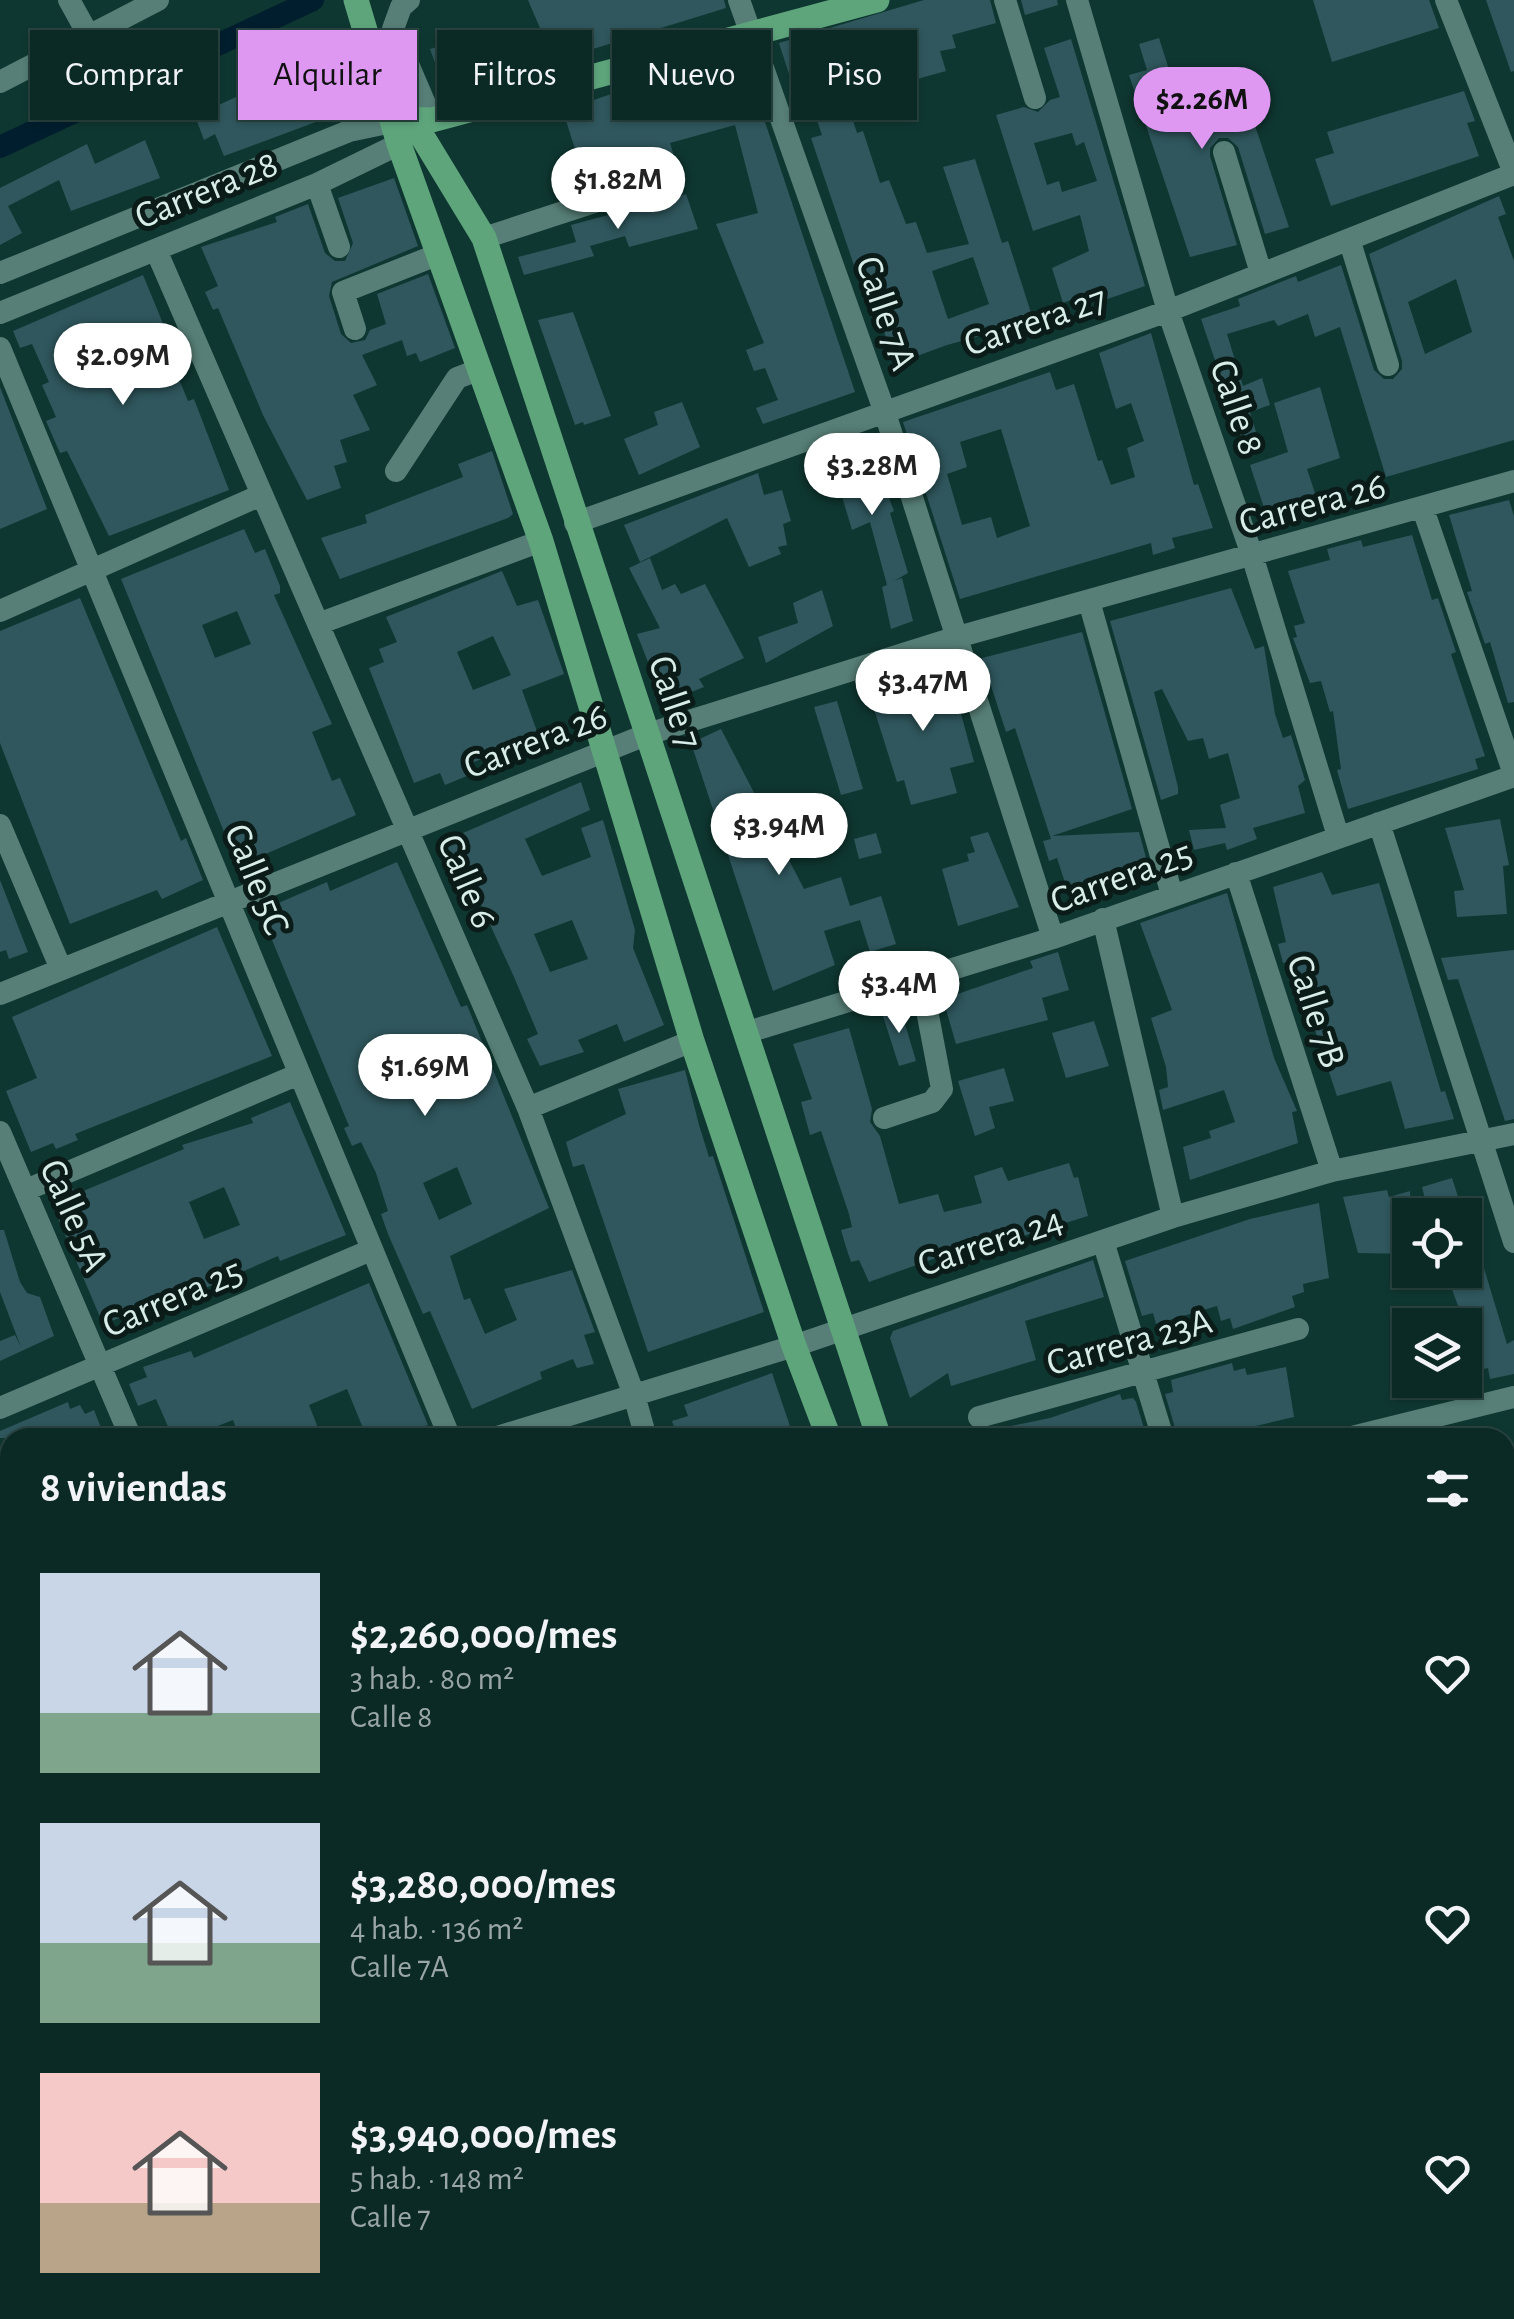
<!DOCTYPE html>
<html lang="es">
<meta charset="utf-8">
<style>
body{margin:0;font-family:"Alegreya Sans",sans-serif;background:#193532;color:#f1f3f6;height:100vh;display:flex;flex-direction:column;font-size:38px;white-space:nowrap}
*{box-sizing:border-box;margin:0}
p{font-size:32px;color:#9aa6a7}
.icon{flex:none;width:55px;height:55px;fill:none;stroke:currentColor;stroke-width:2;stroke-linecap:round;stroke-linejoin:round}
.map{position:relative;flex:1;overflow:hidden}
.panel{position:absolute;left:0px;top:1428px;width:1515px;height:892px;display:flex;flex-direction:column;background:#0b2925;border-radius:30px 30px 0 0;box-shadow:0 2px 8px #0004,0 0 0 2px #2b4542}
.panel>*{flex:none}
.banner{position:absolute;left:30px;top:30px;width:1000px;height:90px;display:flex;gap:20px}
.buttons{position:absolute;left:1392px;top:1198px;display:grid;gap:20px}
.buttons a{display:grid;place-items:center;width:90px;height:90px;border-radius:0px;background:#0b2925;box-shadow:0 2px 8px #0004,0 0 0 2px #2b4542;font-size:50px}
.price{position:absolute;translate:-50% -85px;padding:0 22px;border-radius:35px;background:#fff;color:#222;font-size:32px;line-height:65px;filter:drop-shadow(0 2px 5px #0008)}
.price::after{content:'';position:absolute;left:50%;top:60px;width:30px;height:22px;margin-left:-15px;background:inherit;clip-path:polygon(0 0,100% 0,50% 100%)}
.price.selected{background:#de98f2;color:#111}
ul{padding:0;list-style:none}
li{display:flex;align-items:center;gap:30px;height:250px;padding:0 40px}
li span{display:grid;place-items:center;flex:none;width:280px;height:200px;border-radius:0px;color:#555}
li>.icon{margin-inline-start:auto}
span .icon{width:120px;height:120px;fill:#fffc;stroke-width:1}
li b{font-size:42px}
h2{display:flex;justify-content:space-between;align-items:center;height:120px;padding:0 40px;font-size:42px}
.chip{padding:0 35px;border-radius:0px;background:#0b2925;box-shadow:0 2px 8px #0004,0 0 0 2px #2b4542;font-size:35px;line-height:90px}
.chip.selected{background:#de98f2;color:#111}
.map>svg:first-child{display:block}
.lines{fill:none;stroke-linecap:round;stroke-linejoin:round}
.canal{stroke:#001e2e;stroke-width:22}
.building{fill:#2f575d;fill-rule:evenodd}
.minor{stroke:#577f77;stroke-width:22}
.major{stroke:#5ea57c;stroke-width:25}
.labels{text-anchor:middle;stroke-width:10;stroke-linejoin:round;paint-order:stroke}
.street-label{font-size:38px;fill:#d8ede8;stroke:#0b1b18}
</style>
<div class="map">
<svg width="1514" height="2319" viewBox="0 0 1514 2319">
<rect width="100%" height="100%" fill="#0f3731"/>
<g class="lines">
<path class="canal" d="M 0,147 L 313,0"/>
</g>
<path class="building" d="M 528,0 L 724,0 L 726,8 L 554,61 Z
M 924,0 L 990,0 L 996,23 L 952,35 L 956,48 L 940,51 L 946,71 L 881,89 L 874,64 L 838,75 L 857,133 L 863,131 L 880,183 L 889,180 L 906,224 L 916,222 L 927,253 L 969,244 L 943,167 L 975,159 L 1002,243 L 1008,241 L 1035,325 L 1000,337 L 998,331 L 947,345 L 895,364 L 879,317 L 872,319 L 811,138 L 822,135 L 800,71 L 789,74 L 779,43 ZM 973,257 L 989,304 L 948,319 L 932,271 Z
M 1021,0 L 1057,0 L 1058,5 L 1025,15 Z
M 1313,0 L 1429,0 L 1439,28 L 1332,62 Z
M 1486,0 L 1514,0 L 1514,71 L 1511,72 Z
M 470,37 L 488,81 L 446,93 L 430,49 Z
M 1159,38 L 1171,76 L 1178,75 L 1182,85 L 1191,83 L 1197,99 L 1242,87 L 1289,227 L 1265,234 L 1238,147 L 1228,138 L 1219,138 L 1210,148 L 1210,156 L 1237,245 L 1190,257 L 1129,75 L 1147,70 L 1139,44 Z
M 1071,39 L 1145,286 L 1096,303 L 1092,292 L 1063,303 L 1052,268 L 1089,251 L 1080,215 L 1033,231 L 996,115 L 1024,107 L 1038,112 L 1050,100 L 1060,97 L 1044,48 ZM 1072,133 L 1076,146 L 1084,142 L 1097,181 L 1062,192 L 1059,181 L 1047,185 L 1034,143 Z
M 351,44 L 358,63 L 325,77 L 340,113 L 224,156 L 215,134 L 204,140 L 195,116 Z
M 742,53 L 855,392 L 763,424 L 756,408 L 778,400 L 765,368 L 754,371 L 746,350 L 764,343 L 716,224 L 758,213 L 735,125 L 670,143 L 676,162 L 587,187 L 563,111 L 611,94 L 610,90 L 649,79 L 653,90 L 687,81 L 684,70 Z
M 1464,91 L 1475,121 L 1467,123 L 1479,156 L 1331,206 L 1315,159 L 1334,153 L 1327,132 Z
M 145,140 L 160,178 L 71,211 L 59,180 L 8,206 L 22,233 L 0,245 L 0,188 L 87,144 L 95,164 Z
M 394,178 L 418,246 L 332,282 L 329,296 L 341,334 L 351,343 L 365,340 L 370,330 L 386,324 L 377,294 L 428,274 L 455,348 L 420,362 L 416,353 L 407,356 L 402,340 L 362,355 L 377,385 L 353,395 L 370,430 L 340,440 L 347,462 L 334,466 L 341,488 L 307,500 L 263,415 L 218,308 L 213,310 L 205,292 L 218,286 L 201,247 L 277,222 L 275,217 L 308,204 L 325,253 L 335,261 L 345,261 L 353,243 L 338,198 Z
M 686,194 L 698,229 L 629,247 L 625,236 L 590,246 L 594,256 L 524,275 L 518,257 L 576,242 L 571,225 Z
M 1499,196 L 1506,214 L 1498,217 L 1514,261 L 1514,440 L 1386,477 L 1340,327 L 1315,337 L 1308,314 L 1278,326 L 1274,320 L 1227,334 L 1243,386 L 1262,378 L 1270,405 L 1250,412 L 1256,432 L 1241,437 L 1201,319 L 1240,306 L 1238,299 L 1296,276 L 1298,282 L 1341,265 L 1374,370 L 1384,379 L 1393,379 L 1402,369 L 1402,361 L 1369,254 ZM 1456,279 L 1472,332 L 1425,354 L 1408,302 Z
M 143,275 L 164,326 L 158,328 L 188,401 L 194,399 L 229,490 L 109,536 L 67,451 L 60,453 L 46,421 L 56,417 L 42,385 L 49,382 L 32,344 L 20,348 L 13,331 Z
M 573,312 L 611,416 L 584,425 L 583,422 L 575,425 L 538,320 Z
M 1151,333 L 1194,485 L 1198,484 L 1213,528 L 1172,538 L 1175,548 L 1153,555 L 1151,543 L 960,599 L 903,422 L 1050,372 L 1056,390 L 1074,384 L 1098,461 L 1102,460 L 1111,485 L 1135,477 L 1127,448 L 1144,441 L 1131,403 L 1116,409 L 1099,353 ZM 1001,429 L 1030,526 L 997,538 L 991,517 L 962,525 L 947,474 L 967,467 L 960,442 Z
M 0,387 L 47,509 L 0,529 Z
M 1320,387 L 1340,458 L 1307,469 L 1317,499 L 1267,517 L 1250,465 L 1288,452 L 1274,403 Z
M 682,402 L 700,447 L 639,475 L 624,439 L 658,425 L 654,412 Z
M 865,436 L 894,511 L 890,513 L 908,573 L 894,581 L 902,578 L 913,621 L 891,629 L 882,587 L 887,585 L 870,522 L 852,530 L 835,473 L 827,476 L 821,457 Z
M 492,451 L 513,514 L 508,518 L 340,579 L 321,538 L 367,523 L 365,515 L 463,477 L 458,464 Z
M 758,473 L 764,495 L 782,490 L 791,521 L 783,524 L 787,545 L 778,547 L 781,554 L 749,567 L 727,518 L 640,562 L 624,525 Z
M 1509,500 L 1514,516 L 1514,702 L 1508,703 L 1490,642 L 1485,644 L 1467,592 L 1472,591 L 1449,515 Z
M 244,529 L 255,553 L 265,549 L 280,586 L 280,593 L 274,595 L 332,724 L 312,732 L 332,781 L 340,778 L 356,815 L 238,866 L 121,579 ZM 237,611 L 251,644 L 215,658 L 202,625 Z
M 1412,535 L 1432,600 L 1438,598 L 1456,652 L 1451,654 L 1485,756 L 1475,759 L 1478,769 L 1348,809 L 1337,770 L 1341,769 L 1333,711 L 1330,712 L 1321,681 L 1310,683 L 1293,638 L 1297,637 L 1294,626 L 1305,623 L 1288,571 L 1330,560 L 1327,549 L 1361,540 L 1363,547 Z
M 650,558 L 662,590 L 675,584 L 681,594 L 705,584 L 744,658 L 699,679 L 704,687 L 681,696 L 678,685 L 660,693 L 637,634 L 660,628 L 629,568 Z
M 502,571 L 517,606 L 538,600 L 564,674 L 522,690 L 538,734 L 463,767 L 467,776 L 445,785 L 440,773 L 414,783 L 369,668 L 384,662 L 379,649 L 397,642 L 386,617 ZM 493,636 L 511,675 L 473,690 L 457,652 Z
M 1231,588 L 1255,649 L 1264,646 L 1275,714 L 1283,738 L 1291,735 L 1305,780 L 1298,786 L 1305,813 L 1253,828 L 1257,839 L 1227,850 L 1225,843 L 1194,850 L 1189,830 L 1226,828 L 1220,805 L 1240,798 L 1228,753 L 1209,759 L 1203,738 L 1188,741 L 1162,689 L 1154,692 L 1178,787 L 1178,794 L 1161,800 L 1110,621 Z
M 822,590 L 833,626 L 766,663 L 758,637 L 798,623 L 793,603 Z
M 80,598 L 181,841 L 186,838 L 203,880 L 162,899 L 157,890 L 70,924 L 0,743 L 0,631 Z
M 1082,632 L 1132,809 L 1052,836 L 1139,832 L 1148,865 L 1068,892 L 1057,858 L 1049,861 L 1043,841 L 1051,839 L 1015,728 L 1006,732 L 982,658 Z
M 949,669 L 974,762 L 950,768 L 957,793 L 911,805 L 904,780 L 897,782 L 868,690 Z
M 837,701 L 863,789 L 841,795 L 814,707 Z
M 721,729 L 804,889 L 841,877 L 850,906 L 881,896 L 896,944 L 870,952 L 860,920 L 824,931 L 835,965 L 773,991 L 691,743 Z
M 581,782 L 590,810 L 525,839 L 542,876 L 591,857 L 581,828 L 603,820 L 635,930 L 633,948 L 664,1025 L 624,1042 L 617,1024 L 578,1040 L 584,1052 L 540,1066 L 527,1039 L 538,1034 L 514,977 L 477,896 L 467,900 L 442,842 ZM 572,920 L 588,959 L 550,972 L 534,934 Z
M 1500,819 L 1509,865 L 1503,866 L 1507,914 L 1457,917 L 1454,891 L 1464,890 L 1445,828 Z
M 988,832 L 1019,907 L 958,926 L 942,869 L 969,861 L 967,854 L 975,852 L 970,837 Z
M 876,833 L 882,853 L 859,859 L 854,839 Z
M 397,862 L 461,1007 L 467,1005 L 549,1208 L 450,1256 L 464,1300 L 470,1298 L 485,1334 L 517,1320 L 504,1289 L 572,1270 L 595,1332 L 584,1335 L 594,1364 L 577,1368 L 573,1359 L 540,1372 L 542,1379 L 472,1409 L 430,1311 L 423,1314 L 388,1234 L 381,1214 L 388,1211 L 376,1173 L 361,1142 L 352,1146 L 344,1128 L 349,1126 L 260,911 L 327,882 L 330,891 ZM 457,1167 L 472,1204 L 439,1220 L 423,1183 Z
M 1322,872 L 1332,895 L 1379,883 L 1441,1092 L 1445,1091 L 1454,1119 L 1405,1129 L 1391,1081 L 1337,1096 L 1292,961 L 1283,963 L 1278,944 L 1286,942 L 1273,887 Z
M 0,880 L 28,952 L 9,959 L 6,950 L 0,952 Z
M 1227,893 L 1274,1058 L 1297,1111 L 1292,1112 L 1298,1143 L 1190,1180 L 1183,1147 L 1211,1138 L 1209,1131 L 1235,1122 L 1224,1090 L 1163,1110 L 1159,1090 L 1168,1087 L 1166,1067 L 1151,1018 L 1172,1010 L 1140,923 Z
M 217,927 L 272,1056 L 75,1134 L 78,1140 L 56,1149 L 53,1143 L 31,1152 L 6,1091 L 37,1078 L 12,1017 Z
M 1514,950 L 1514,1119 L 1505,1121 L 1458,979 L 1448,980 L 1441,958 Z
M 1058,952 L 1069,990 L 1042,998 L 1048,1020 L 956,1044 L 943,999 L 1033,968 L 1030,961 Z
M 900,1007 L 916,1061 L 899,1066 L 882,1013 Z
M 1094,1021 L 1109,1066 L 1066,1078 L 1052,1033 Z
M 849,1028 L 872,1109 L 870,1122 L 880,1136 L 899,1204 L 938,1194 L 944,1212 L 982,1203 L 974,1176 L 1002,1167 L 1008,1181 L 1069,1163 L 1074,1178 L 1078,1177 L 1088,1216 L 994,1245 L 950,1253 L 869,1282 L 859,1260 L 851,1262 L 846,1247 L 841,1230 L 852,1227 L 849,1214 L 821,1131 L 810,1135 L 801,1102 L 812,1099 L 793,1044 Z
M 1004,1068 L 1014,1101 L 989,1107 L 995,1128 L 975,1136 L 958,1081 Z
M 685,1070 L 699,1125 L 709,1157 L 713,1156 L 764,1312 L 648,1352 L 584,1164 L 573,1167 L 566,1142 L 626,1114 L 618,1089 Z
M 290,1102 L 346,1235 L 280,1261 L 278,1256 L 192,1294 L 190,1289 L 126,1320 L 125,1316 L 103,1324 L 49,1197 L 73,1188 L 76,1194 L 184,1149 L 182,1145 L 253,1123 L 251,1118 ZM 224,1187 L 240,1225 L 204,1239 L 189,1202 Z
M 1452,1178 L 1464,1215 L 1429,1215 L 1422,1187 Z
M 1387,1190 L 1389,1197 L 1410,1191 L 1410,1215 L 1404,1215 L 1410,1254 L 1358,1253 L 1343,1197 Z
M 1319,1203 L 1329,1278 L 1303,1284 L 1304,1292 L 1292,1296 L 1295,1307 L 1233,1329 L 1230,1318 L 1221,1321 L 1217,1306 L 1156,1324 L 1153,1313 L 1142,1316 L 1125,1261 L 1250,1219 Z
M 1469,1219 L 1507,1344 L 1514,1340 L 1514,1374 L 1490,1379 L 1488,1368 L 1465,1373 L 1465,1325 L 1445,1270 L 1465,1270 L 1465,1220 Z
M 0,1230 L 4,1230 L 20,1282 L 27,1293 L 40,1297 L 54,1336 L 0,1361 L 0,1341 L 15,1335 L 21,1347 L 0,1292 Z
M 1093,1260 L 1104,1297 L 1025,1321 L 1036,1360 L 951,1386 L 948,1373 L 910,1398 L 890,1338 L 893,1331 Z
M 369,1283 L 428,1425 L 386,1438 L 367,1438 L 347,1389 L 309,1405 L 322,1438 L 240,1438 L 233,1420 L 200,1433 L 201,1438 L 173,1438 L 156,1399 L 138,1406 L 129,1384 L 147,1377 L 143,1367 L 191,1351 L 194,1358 Z
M 1232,1363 L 1234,1371 L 1245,1368 L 1247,1375 L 1286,1367 L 1294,1417 L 1247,1428 L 1248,1438 L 1178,1438 L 1165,1394 L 1173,1392 L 1171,1380 Z
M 772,1373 L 794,1438 L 678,1438 L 672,1421 L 688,1416 L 684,1405 Z
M 1120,1394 L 1122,1400 L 1133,1398 L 1136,1402 L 1147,1438 L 954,1438 L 953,1432 L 968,1427 L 982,1432 L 1050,1418 Z
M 68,1402 L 70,1409 L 80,1405 L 85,1414 L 94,1410 L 105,1438 L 0,1438 L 0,1431 Z"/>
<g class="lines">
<path class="minor" d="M 69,0 L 89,36
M 409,0 L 401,7 L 393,29 L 432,120
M 739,0 L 884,410 L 1053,938
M 1005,0 L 1035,98
M 1077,0 L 1168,311 L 1252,555 L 1338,836
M 1446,0 L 1514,173
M 0,82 L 158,0
M 1224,152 L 1261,273
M 317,184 L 339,247
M 484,238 L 628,191
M 1350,242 L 1388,365
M 156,250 L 528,1108 L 634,1395 L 646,1438
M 0,273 L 349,131 L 392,122
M 0,313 L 317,184 L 399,144
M 355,329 L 343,292 L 439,254
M 0,348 L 450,1438
M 396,471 L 457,378 L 478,370
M 1423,509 L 1514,774
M 575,523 L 1168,311 L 1514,174
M 1089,601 L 1172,895
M 0,611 L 261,495
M 318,624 L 541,541
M 1379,823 L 1514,1242
M 0,825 L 61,969
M 1236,873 L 1332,1171
M 1103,919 L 1173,1217
M 0,994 L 648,734 L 954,638 L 1514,481
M 748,1032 L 1053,938 L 1514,776
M 528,1108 L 692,1041
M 884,1118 L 932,1102 L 942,1089 L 921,979
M 0,1132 L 131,1438
M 26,1190 L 299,1074
M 1103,1241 L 1163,1438
M 0,1408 L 371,1250
M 979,1417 L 1298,1329
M 494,1438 L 794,1346 L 1173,1217 L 1332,1171 L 1514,1134
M 1348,1438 L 1514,1397
M 0,1605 L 10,1602
M 1505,1609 L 1514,1631
M 1505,1713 L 1514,1711
M 0,1915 L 10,1911
M 0,2007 L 10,2004
M 1505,2045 L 1514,2042
M 0,2066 L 10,2095
M 0,2148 L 10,2144
M 0,2207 L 10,2204
M 1505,2263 L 1514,2260
M 85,2310 L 88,2319
M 574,2310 L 577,2319
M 899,2310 L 902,2319
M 1501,2310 L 1504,2319
M 227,2319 L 251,2310
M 316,2319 L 331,2310
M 628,2319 L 658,2310
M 1339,2319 L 1365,2310
M 1444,2319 L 1471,2310"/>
<path class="major" d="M 356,0 L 399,144 L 541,541 L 692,1041 L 794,1346 L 829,1438
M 391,85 L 484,238 L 879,1438
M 401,119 L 432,120 L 877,0
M 1117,2310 L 1119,2319
M 1162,2310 L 1165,2319"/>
</g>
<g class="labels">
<g class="street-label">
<text transform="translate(206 189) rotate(-22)" y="13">Carrera 28</text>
<text transform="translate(887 313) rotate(71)" y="13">Calle 7A</text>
<text transform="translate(1035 320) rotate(-19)" y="13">Carrera 27</text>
<text transform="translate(1238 407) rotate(71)" y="13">Calle 8</text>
<text transform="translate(1312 503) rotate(-15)" y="13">Carrera 26</text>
<text transform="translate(676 702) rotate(71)" y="13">Calle 7</text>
<text transform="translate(535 740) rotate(-21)" y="13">Carrera 26</text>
<text transform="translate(1121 876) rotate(-20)" y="13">Carrera 25</text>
<text transform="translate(258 879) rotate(68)" y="13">Calle 5C</text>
<text transform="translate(468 881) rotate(67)" y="13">Calle 6</text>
<text transform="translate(1317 1011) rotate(72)" y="13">Calle 7B</text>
<text transform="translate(75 1215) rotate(66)" y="13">Calle 5A</text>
<text transform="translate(990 1241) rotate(-18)" y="13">Carrera 24</text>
<text transform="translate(172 1297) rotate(-23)" y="13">Carrera 25</text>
<text transform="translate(1129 1341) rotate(-15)" y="13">Carrera 23A</text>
</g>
</g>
</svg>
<div class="buttons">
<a><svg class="icon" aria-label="locate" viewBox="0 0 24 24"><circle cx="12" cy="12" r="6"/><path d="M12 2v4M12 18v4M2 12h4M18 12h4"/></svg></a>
<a><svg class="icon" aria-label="layers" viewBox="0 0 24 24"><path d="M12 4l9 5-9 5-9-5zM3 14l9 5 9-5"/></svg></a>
</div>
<b class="price selected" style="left:1202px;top:152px">$2.26M</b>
<b class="price" style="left:618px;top:232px">$1.82M</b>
<b class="price" style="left:123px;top:408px">$2.09M</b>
<b class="price" style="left:872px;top:518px">$3.28M</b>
<b class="price" style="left:923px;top:734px">$3.47M</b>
<b class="price" style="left:779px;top:878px">$3.94M</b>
<b class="price" style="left:899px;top:1036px">$3.4M</b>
<b class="price" style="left:425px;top:1119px">$1.69M</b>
<div class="banner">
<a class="chip">Comprar</a>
<a class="chip selected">Alquilar</a>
<a class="chip">Filtros</a>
<a class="chip">Nuevo</a>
<a class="chip">Piso</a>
</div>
<section class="panel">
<h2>8 viviendas<svg class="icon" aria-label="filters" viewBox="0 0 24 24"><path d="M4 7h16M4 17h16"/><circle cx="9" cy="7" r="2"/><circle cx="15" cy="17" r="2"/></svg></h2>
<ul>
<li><span style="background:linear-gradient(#c9d6e8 70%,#7fa58c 0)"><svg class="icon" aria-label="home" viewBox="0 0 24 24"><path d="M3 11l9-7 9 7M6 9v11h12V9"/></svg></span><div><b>$2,260,000/mes</b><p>3 hab. · 80 m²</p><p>Calle 8</p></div><svg class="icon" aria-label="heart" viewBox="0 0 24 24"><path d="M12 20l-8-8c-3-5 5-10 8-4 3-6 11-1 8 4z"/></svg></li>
<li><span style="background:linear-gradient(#c9d6e8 60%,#7fa58c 0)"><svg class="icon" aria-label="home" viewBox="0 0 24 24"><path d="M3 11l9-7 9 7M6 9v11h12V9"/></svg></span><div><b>$3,280,000/mes</b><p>4 hab. · 136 m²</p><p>Calle 7A</p></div><svg class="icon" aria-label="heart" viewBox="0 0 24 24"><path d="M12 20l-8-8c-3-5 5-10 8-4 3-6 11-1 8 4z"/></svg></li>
<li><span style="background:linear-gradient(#f6c9c9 65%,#b9a48a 0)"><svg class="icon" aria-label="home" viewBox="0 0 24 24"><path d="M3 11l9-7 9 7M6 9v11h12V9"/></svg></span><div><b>$3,940,000/mes</b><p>5 hab. · 148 m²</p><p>Calle 7</p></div><svg class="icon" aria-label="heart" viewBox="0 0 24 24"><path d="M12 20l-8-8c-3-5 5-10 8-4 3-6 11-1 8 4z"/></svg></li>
</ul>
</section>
</div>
